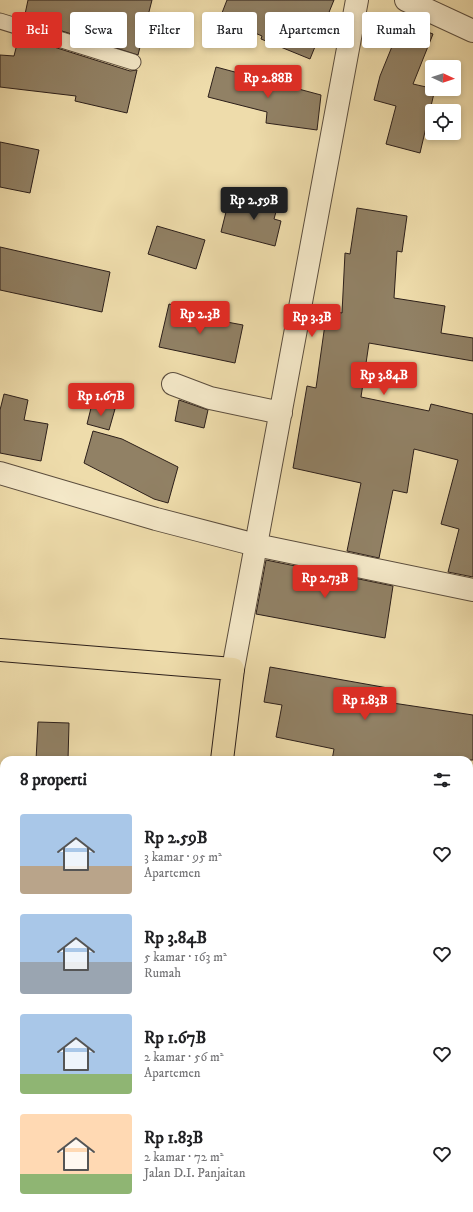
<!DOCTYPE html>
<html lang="id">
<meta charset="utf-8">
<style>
body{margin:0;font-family:"IM FELL DW Pica",serif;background:#f2f2f2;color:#202124;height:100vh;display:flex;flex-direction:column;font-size:15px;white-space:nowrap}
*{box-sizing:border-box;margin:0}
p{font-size:13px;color:#757577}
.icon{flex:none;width:22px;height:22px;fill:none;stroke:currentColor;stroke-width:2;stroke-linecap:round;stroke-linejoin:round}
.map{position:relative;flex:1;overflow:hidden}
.panel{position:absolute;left:0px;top:756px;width:473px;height:456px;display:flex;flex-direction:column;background:#fff;border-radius:12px 12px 0 0;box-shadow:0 2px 6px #0003}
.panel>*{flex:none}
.top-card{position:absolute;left:12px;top:12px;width:449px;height:36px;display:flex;gap:8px}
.needle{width:26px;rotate:93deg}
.controls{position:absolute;left:425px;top:60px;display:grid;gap:8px}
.controls a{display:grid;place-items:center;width:36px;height:36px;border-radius:4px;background:#fff;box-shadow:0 2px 6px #0003;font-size:20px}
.price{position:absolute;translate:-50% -34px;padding:0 9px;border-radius:4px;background:#d93025;color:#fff;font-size:13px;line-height:26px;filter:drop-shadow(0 1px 2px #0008)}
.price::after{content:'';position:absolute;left:50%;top:24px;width:12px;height:9px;margin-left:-6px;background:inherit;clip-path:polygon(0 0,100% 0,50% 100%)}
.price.selected{background:#222;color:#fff}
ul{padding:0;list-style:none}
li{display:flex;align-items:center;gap:12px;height:100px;padding:0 20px}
li span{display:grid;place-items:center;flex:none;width:112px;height:80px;border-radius:4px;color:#555}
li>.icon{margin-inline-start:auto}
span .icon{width:48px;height:48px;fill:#fffc;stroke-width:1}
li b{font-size:17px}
h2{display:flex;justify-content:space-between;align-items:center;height:48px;padding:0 20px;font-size:17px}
.pill{padding:0 14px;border-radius:4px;background:#fff;box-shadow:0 2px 6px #0003;font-size:14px;line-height:36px}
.pill.selected{background:#d93025;color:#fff}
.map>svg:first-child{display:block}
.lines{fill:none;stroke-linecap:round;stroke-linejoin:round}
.stream{stroke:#796a54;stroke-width:8}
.building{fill:#918165;stroke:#2c1f1a}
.lane-casing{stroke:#5c4e3e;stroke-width:17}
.street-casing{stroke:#5c4e3e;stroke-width:24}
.primary-casing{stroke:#2c1f1a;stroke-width:24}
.lane{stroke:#f4e8c8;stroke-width:15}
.street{stroke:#f4e8c8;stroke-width:22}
.primary{stroke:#eedcab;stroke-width:22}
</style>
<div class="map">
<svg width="473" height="1212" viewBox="0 0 473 1212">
<rect width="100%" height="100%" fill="#eedcab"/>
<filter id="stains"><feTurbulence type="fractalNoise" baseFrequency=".005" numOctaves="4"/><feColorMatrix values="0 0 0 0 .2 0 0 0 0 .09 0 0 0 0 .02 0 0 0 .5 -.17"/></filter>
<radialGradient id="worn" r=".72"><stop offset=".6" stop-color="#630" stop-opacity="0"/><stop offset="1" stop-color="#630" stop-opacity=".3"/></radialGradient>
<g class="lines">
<path class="stream" d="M 469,942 L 473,936
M 357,1212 L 358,1208"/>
</g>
<path class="building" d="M 28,0 L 152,0 L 138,55 L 24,19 Z
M 227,0 L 334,0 L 310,59 L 261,39 L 262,36 L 220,18 Z
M 402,22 L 433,34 L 413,84 L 435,89 L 420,153 L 386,144 L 396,106 L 374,100 L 380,76 Z
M 19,36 L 130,71 L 137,70 L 127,113 L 75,101 L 76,96 L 0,87 L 0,55 L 14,56 Z
M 216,67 L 321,95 L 317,130 L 266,123 L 267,112 L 208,97 Z
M 0,142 L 39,150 L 30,193 L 0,187 Z
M 248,193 L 279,201 L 274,219 L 281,221 L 275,246 L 221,232 L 227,208 L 243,211 Z
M 357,208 L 407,216 L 402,252 L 397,251 L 394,298 L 445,306 L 441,333 L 473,338 L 473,361 L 369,343 L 361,397 L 429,411 L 431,404 L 473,414 L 473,577 L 448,572 L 459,529 L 441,524 L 458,460 L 414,449 L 407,493 L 393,490 L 379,558 L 347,551 L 361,483 L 293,468 L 307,386 L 316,388 L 327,310 L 342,313 L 345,253 L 350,254 Z
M 157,226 L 205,240 L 196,269 L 148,254 Z
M 0,247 L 110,272 L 102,312 L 0,290 Z
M 169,304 L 190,309 L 189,315 L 243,325 L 235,363 L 159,347 Z
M 4,394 L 28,400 L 24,420 L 48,424 L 41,461 L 0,453 L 0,410 Z
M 179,400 L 208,410 L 204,428 L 175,421 Z
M 92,404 L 115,409 L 109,430 L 87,424 Z
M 93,431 L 122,439 L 178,467 L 168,503 L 154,499 L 84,463 Z
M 266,560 L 393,586 L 385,638 L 256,614 Z
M 270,667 L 388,688 L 386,702 L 473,715 L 473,760 L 332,760 L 334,749 L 276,737 L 282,705 L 264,702 Z
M 38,722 L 69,723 L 68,760 L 36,760 Z"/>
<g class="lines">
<g class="lane-casing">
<path id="lane" d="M 0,21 L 133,62"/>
</g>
<g class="street-casing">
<path id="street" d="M 406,0 L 473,31
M 173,384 L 210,398 L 281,413
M 0,473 L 156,519 L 256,545 L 473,590
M 233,669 L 357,0"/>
</g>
<g class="primary-casing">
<path id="primary" d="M 0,650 L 233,669 L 222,760
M 122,1212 L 123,1208"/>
</g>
<use href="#lane" class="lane"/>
<use href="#street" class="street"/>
<use href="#primary" class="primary"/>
</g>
<rect width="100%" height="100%" filter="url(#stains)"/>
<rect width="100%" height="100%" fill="url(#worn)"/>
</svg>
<div class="controls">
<a><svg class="needle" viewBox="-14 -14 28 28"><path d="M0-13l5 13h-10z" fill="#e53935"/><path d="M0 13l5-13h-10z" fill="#757577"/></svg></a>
<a><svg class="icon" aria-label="locate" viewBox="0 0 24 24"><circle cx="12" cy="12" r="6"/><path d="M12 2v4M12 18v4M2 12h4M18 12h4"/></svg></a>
</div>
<b class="price" style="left:268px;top:99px">Rp 2.88B</b>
<b class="price selected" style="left:254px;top:221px">Rp 2.59B</b>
<b class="price" style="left:200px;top:335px">Rp 2.3B</b>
<b class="price" style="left:312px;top:338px">Rp 3.3B</b>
<b class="price" style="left:384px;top:396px">Rp 3.84B</b>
<b class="price" style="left:101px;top:417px">Rp 1.67B</b>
<b class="price" style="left:325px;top:599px">Rp 2.73B</b>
<b class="price" style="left:365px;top:721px">Rp 1.83B</b>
<div class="top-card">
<a class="pill selected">Beli</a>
<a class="pill">Sewa</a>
<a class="pill">Filter</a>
<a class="pill">Baru</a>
<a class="pill">Apartemen</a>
<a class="pill">Rumah</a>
</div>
<section class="panel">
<h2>8 properti<svg class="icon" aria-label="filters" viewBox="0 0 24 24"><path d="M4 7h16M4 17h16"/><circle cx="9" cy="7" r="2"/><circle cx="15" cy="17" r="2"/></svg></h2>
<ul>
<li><span style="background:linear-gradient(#a9c7e8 65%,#b9a48a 0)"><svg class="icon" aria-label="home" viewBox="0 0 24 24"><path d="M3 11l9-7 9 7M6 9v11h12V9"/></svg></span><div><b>Rp 2.59B</b><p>3 kamar · 95 m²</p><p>Apartemen</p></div><svg class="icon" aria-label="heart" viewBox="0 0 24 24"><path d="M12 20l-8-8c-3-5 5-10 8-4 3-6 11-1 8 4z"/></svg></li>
<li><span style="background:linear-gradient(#a9c7e8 60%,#9aa5b1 0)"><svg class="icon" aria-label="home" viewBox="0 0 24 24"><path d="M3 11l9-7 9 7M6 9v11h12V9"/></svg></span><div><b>Rp 3.84B</b><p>5 kamar · 163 m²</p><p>Rumah</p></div><svg class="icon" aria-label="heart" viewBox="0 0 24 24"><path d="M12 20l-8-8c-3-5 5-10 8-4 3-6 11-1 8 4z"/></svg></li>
<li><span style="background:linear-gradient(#a9c7e8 75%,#8fb573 0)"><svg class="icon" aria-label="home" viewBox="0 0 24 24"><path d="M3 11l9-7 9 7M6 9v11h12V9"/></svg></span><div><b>Rp 1.67B</b><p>2 kamar · 56 m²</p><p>Apartemen</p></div><svg class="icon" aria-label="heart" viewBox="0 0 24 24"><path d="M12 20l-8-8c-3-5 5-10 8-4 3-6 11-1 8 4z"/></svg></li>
<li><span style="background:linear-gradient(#ffd9b3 75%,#8fb573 0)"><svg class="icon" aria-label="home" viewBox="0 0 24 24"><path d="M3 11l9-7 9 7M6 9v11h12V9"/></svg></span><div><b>Rp 1.83B</b><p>2 kamar · 72 m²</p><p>Jalan D.I. Panjaitan</p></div><svg class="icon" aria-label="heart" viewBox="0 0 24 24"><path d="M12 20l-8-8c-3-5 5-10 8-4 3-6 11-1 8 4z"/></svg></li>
</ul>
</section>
</div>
